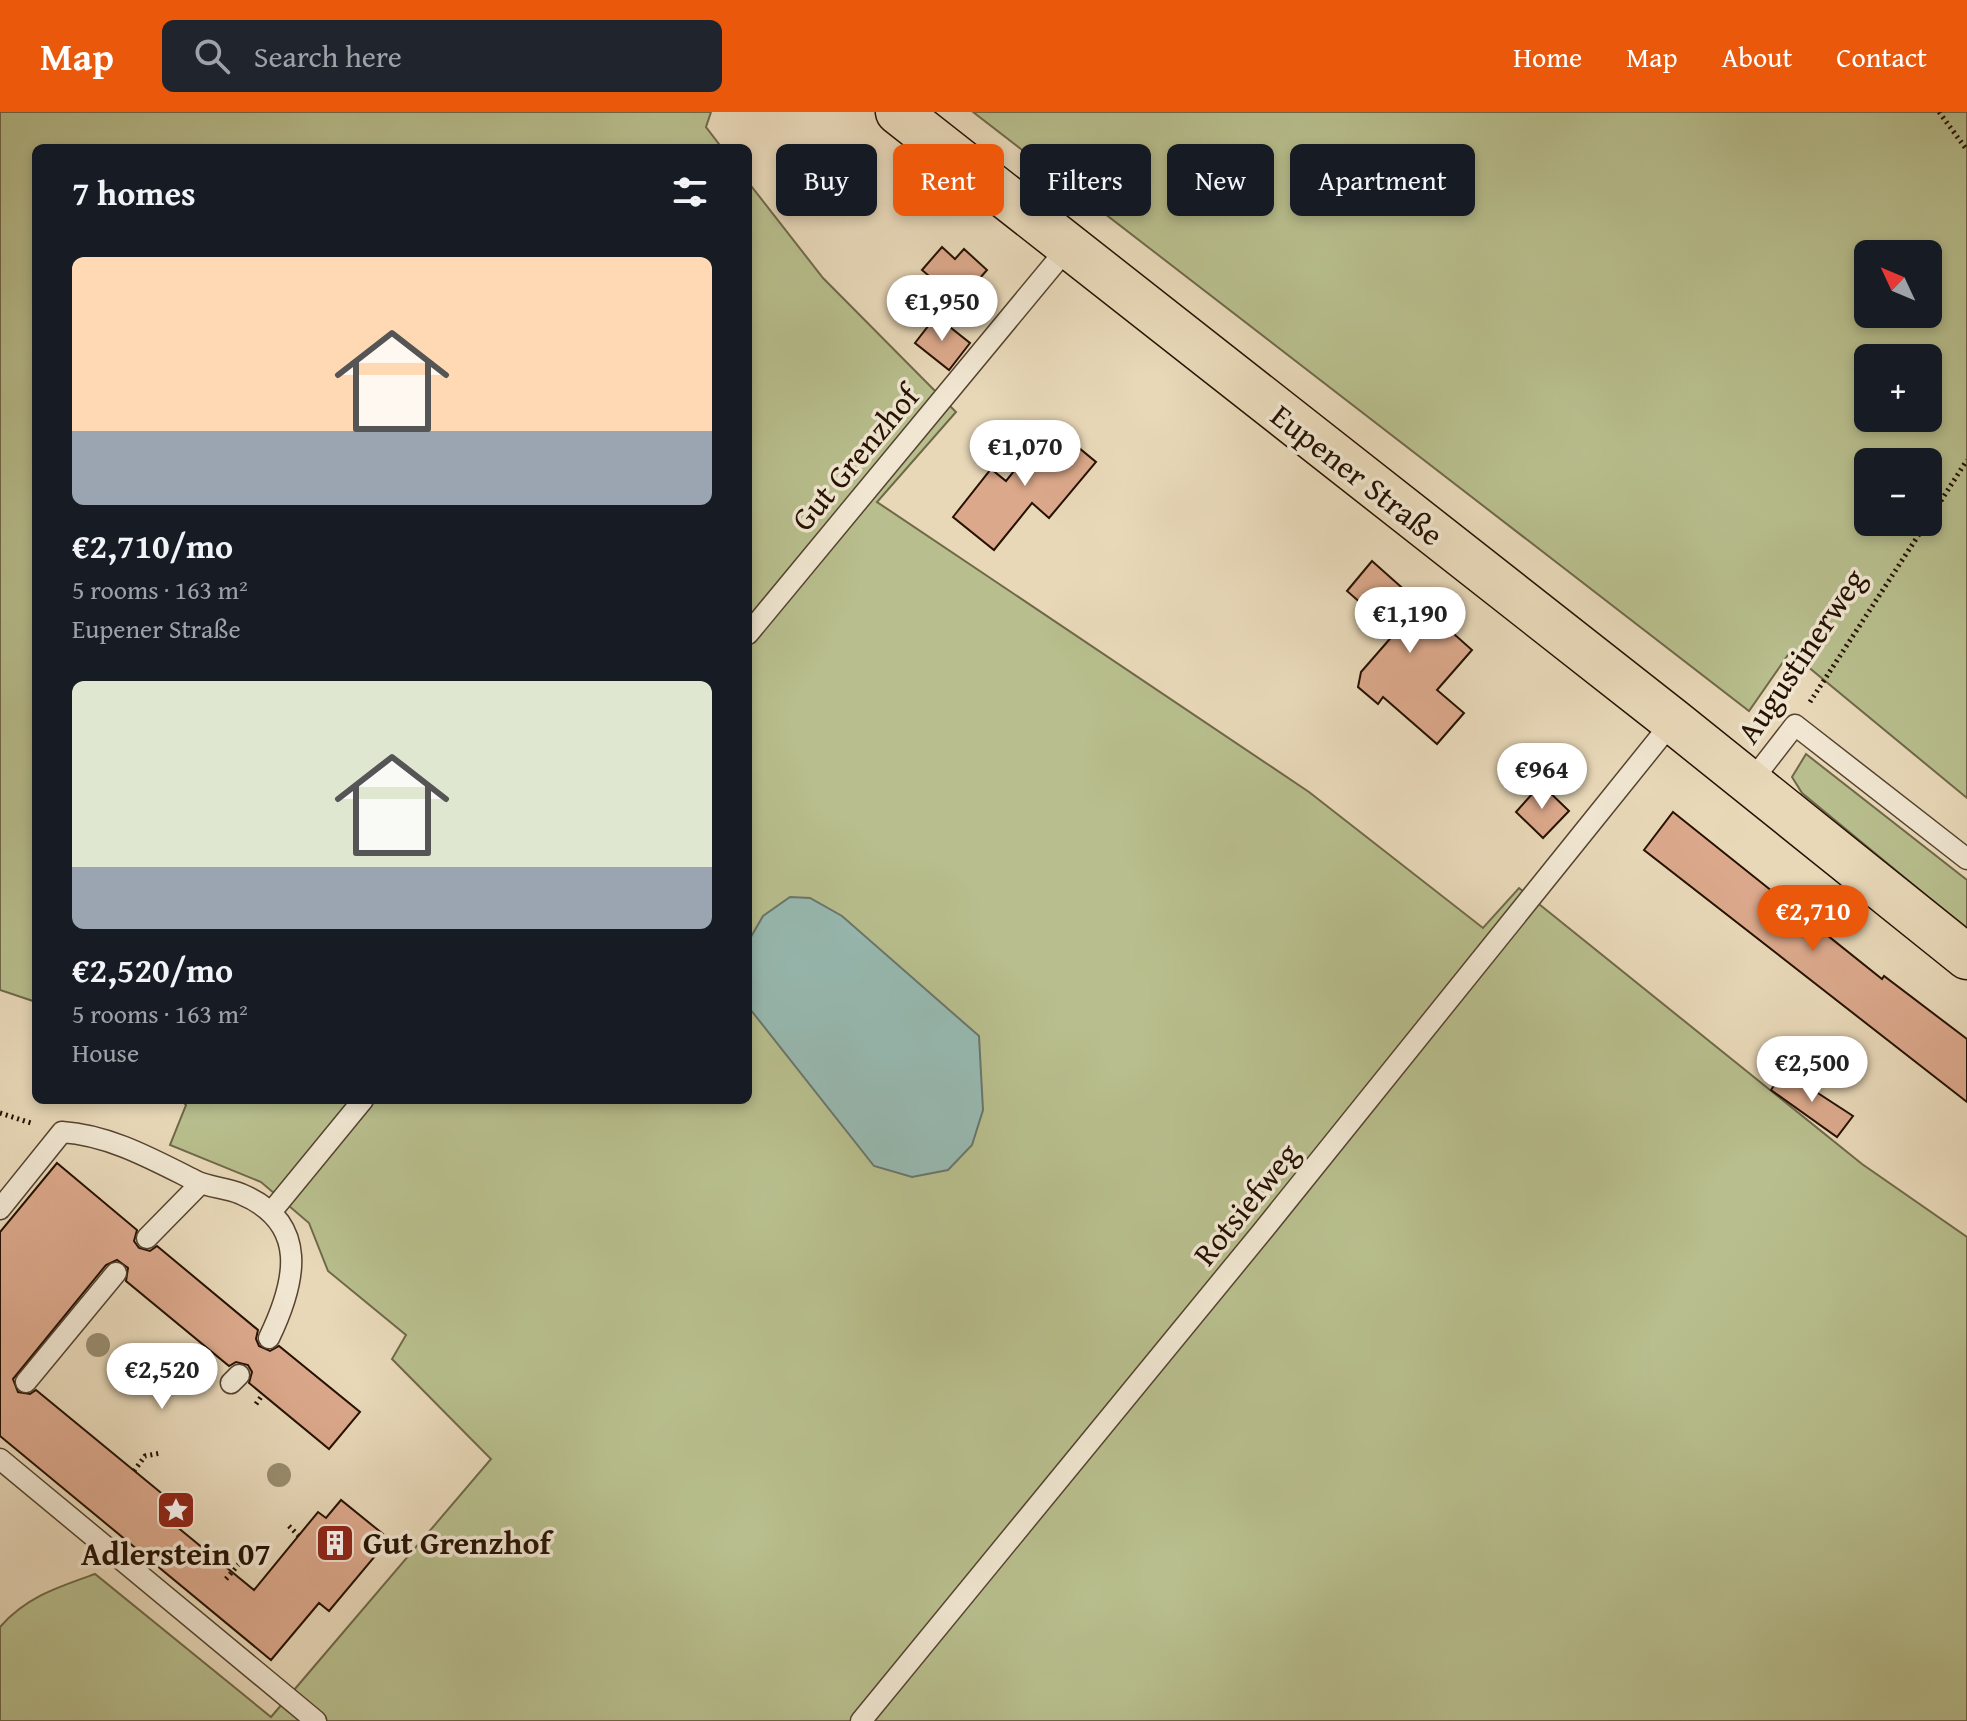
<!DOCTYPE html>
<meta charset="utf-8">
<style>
body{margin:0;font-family:"Gentium Book Plus",serif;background:#20242c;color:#f1f3f6;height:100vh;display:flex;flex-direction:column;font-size:30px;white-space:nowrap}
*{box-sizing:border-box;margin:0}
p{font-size:26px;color:#9ea1a6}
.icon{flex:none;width:44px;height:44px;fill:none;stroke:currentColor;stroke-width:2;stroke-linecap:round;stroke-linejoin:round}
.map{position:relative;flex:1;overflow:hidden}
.drawer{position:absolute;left:32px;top:32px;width:720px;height:960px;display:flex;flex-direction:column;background:#171b24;border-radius:12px;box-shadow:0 4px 12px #0003}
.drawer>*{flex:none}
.top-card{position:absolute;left:776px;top:32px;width:760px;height:72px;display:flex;gap:16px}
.needle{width:52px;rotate:314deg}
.fabs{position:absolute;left:1854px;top:128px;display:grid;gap:16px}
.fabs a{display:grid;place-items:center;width:88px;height:88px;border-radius:12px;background:#171b24;box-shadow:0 4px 12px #0003;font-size:40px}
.price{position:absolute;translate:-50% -68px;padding:0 18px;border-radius:28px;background:#fff;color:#222;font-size:26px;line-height:52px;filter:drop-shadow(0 2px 4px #0008)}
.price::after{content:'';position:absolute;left:50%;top:48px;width:24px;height:18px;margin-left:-12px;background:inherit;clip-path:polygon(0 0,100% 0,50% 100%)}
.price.current{background:#ea580c;color:#fff}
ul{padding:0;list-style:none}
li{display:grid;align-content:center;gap:16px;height:424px;padding:0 40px}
li span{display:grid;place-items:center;height:248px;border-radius:12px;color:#555}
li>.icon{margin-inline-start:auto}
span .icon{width:144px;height:144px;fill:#fffc;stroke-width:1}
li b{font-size:34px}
h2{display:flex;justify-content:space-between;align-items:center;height:96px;padding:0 40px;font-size:34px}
.chip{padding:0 28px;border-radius:12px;background:#171b24;box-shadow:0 4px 12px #0003;font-size:28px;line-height:72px}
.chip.current{background:#ea580c;color:#fff}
header{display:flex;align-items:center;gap:48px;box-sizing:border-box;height:112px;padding:0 40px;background:#ea580c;color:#fff}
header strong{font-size:38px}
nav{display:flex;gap:44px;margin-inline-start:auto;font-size:28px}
.search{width:560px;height:72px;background:#20242c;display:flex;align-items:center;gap:20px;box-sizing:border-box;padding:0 28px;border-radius:12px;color:#9ea1a6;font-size:30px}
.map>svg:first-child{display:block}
.green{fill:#b8be8d;stroke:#6f6848;stroke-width:2;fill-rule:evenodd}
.water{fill:#97b9b1;stroke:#6a766b;stroke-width:2}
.building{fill:#dba88b;stroke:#261102;stroke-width:2}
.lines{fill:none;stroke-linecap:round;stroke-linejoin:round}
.lane-casing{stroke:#564330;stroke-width:23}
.primary-casing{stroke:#261102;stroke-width:47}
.path{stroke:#261102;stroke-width:5;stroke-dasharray:2 4;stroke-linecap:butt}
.lane{stroke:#f0e6d1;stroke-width:20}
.primary{stroke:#e8d8b8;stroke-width:44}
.tree{fill:#998c6f}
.labels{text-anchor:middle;stroke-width:7;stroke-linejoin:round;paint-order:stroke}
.street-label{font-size:32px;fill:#261102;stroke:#f0e6d1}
.poi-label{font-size:32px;font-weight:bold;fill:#261102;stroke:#f0e6d1;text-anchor:start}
</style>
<header>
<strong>Map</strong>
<div class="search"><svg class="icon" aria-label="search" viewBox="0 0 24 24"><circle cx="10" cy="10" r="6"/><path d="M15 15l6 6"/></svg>Search here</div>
<nav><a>Home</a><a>Map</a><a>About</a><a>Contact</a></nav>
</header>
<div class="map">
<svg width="1967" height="1609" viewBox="0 0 1967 1609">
<rect width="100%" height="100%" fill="#e8d8b8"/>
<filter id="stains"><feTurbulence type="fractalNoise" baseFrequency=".0025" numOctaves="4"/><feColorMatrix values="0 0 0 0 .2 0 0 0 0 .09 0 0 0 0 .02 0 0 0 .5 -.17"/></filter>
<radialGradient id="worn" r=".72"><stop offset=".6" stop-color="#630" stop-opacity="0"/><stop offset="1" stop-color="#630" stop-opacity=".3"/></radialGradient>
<path class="green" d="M 0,0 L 711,0 L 706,15 L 722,36 L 36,36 L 36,890 L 0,878 Z
M 973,0 L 1967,0 L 1967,686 L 1790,540 L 1749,599 ZM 1928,142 L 1928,202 L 1868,202 L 1868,142 ZM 1928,246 L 1928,306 L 1868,306 L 1868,246 ZM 1868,350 L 1928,350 L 1928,410 L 1868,410 Z
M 748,70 L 823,166 L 956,300 L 877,390 L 1309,680 L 1483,816 L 1519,776 L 1862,1052 L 1967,1125 L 1967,1609 L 0,1609 L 0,1515 C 26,1485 58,1475 95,1462 L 271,1605 L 491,1347 L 392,1247 L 406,1223 L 328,1159 L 309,1111 L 261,1070 L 170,1033 L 186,993 L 181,988 L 748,988 Z
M 1806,642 L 1967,768 L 1967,817 L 1802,681 L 1792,665 Z"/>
<path class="water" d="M 790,785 L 810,786 L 842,804 L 979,924 L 983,998 L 972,1033 L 948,1058 L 912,1065 L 874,1054 L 750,897 L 748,830 L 763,804 Z"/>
<path class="building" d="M 942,135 L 955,147 L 964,137 L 987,158 L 959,190 L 922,158 Z
M 936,204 L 970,231 L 949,258 L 915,231 Z
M 1051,313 L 1096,350 L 1049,406 L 1032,391 L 994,438 L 953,405 L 991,357 L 1006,369 Z
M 1372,449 L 1472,538 L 1437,578 L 1464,601 L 1437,632 L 1383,585 L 1378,592 L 1358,575 L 1361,560 L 1395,521 L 1347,479 Z
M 1541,672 L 1569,699 L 1543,726 L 1516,700 Z
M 1673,700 L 1882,867 L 1884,864 L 1967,927 L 1967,990 L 1644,738 Z
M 1784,959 L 1853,1004 L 1837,1025 L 1771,978 Z
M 57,1051 L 137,1118 L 134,1129 L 139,1136 L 150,1139 L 157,1134 L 258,1218 L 256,1227 L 259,1234 L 270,1239 L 279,1234 L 360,1300 L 329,1337 L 249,1271 L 252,1260 L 248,1253 L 236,1250 L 229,1254 L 126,1169 L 128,1156 L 117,1148 L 106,1153 L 13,1267 L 18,1280 L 30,1282 L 36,1278 L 171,1389 L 176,1414 L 254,1478 L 318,1400 L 326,1406 L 341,1388 L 383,1422 L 370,1438 L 376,1443 L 329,1499 L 319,1491 L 271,1548 L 0,1324 L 0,1120 Z"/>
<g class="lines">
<g class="lane-casing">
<path id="lane" d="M 748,522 L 1069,134
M 1750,671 L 1795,613 L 1967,747
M 0,1097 L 62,1020 C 109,1023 152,1047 194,1068 C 208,1076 226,1075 241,1082 C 310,1111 296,1170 269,1226
M 272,1099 L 363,988
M 147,1126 L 200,1072
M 26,1270 L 116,1161
M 231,1271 L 239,1263
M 0,1347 L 316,1609
M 861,1609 L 1261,1121 L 1673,609"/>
</g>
<g class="primary-casing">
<path id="primary" d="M 898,0 L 1673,609 L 1967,845"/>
</g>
<path class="path" d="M 1939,0 L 1967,38
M 1928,409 L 1967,348
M 1810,590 L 1927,410
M 0,1001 L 34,1012
M 183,1250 L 198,1245 L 213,1251
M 256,1292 L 263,1282
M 134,1359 L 145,1344 L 161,1341
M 289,1414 L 299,1424
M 226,1467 L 239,1452"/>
<use href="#lane" class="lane"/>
<use href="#primary" class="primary"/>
</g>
<g class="tree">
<circle cx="98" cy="1233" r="12"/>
<circle cx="279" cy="1363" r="12"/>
</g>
<defs>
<g id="sight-square" transform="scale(2)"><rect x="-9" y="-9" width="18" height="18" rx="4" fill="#8f2418" stroke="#f0e6d1"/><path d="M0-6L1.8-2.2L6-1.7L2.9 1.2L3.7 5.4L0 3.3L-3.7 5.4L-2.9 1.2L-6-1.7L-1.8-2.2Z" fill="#fff"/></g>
<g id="building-square" transform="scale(2)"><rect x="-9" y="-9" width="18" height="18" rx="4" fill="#8f2418" stroke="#f0e6d1"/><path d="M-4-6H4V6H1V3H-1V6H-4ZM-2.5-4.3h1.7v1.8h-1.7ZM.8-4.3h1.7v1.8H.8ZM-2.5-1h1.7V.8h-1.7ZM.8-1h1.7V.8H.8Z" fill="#fff"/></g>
</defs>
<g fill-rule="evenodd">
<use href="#sight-square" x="176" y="1398"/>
<use href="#building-square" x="335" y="1431"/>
</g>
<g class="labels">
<g class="street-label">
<text transform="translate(855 346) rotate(-50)" y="11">Gut Grenzhof</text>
<text transform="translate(1357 363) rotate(38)" y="11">Eupener Straße</text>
<text transform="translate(1801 544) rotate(-56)" y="11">Augustinerweg</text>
<text transform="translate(1246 1092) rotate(-51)" y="11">Rotsiefweg</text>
</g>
<g class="poi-label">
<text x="363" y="1442">Gut Grenzhof</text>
<text x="176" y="1453" text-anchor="middle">Adlerstein 07</text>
</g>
</g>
<rect width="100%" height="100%" filter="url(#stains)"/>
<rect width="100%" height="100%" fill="url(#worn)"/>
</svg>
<div class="fabs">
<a><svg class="needle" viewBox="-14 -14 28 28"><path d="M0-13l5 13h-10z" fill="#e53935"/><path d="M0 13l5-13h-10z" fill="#9ea1a6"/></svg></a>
<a>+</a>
<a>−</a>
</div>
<b class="price" style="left:942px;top:231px">€1,950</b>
<b class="price" style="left:1025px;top:376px">€1,070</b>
<b class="price" style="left:1410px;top:543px">€1,190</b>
<b class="price" style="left:1542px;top:699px">€964</b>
<b class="price current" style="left:1813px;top:841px">€2,710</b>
<b class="price" style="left:1812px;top:992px">€2,500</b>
<b class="price" style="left:162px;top:1299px">€2,520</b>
<div class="top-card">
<a class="chip">Buy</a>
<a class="chip current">Rent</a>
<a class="chip">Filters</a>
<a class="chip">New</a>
<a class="chip">Apartment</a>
</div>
<section class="drawer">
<h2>7 homes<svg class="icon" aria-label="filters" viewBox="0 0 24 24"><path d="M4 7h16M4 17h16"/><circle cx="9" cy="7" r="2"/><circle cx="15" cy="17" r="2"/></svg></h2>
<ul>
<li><span style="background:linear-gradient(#ffd9b3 70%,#9aa5b1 0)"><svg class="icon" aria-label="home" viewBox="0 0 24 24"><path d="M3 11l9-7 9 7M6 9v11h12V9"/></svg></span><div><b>€2,710/mo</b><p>5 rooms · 163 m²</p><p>Eupener Straße</p></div></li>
<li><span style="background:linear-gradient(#dfe7d0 75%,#9aa5b1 0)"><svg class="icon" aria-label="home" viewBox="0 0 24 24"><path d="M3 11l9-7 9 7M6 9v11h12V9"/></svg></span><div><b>€2,520/mo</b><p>5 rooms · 163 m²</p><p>House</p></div></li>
</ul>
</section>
</div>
